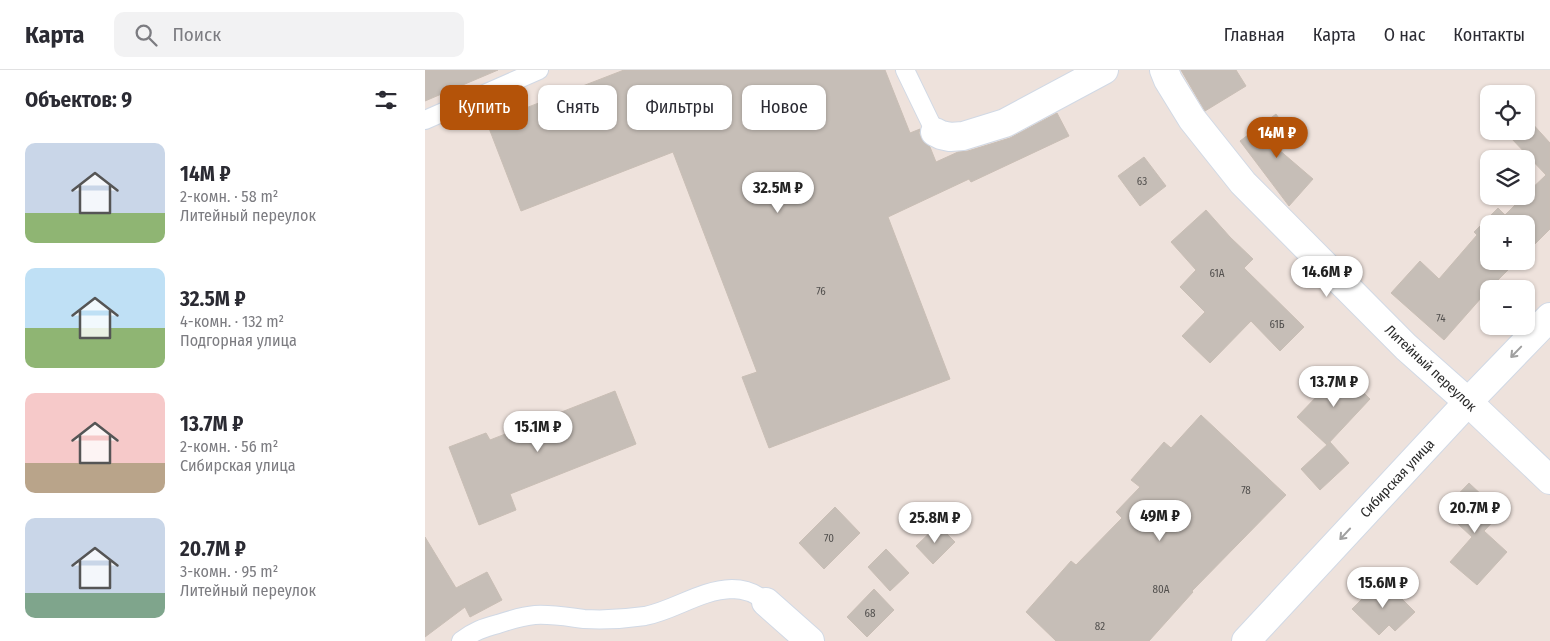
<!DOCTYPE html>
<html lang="ru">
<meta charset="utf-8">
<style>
body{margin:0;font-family:"Fira Sans Condensed",sans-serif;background:#f2f2f3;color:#2b2b33;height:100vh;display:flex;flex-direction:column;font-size:19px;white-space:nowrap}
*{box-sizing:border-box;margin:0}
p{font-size:16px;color:#7c7c81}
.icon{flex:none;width:28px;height:28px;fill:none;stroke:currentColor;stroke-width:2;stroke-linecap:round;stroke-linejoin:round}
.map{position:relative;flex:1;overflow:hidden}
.side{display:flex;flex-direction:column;background:#fff;width:425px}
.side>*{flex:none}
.guide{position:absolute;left:15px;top:15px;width:475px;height:45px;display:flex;gap:10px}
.buttons{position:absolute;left:1055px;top:15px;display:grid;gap:10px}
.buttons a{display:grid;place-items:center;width:55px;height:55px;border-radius:10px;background:#fff;box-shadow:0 1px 4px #0004;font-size:25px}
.price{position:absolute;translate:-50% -42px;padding:0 11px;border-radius:18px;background:#fff;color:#222;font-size:16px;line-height:32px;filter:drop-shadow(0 1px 2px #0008)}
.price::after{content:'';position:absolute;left:50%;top:30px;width:15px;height:11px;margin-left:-8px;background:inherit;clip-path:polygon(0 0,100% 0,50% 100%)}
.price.on{background:#b45309;color:#fff}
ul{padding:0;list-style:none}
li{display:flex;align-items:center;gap:15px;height:125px;padding:0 25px}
li span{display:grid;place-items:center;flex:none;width:140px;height:100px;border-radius:10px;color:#555}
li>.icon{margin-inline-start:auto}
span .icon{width:60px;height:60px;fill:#fffc;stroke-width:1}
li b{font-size:21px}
h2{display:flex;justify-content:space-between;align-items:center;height:60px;padding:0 25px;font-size:21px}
.chip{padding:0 18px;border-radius:10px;background:#fff;box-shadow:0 1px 4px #0004;font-size:18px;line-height:45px}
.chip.on{background:#b45309;color:#fff}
header{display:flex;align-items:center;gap:30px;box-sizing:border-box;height:70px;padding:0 25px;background:#fff;border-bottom:1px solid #e1e1e2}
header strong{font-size:24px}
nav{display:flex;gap:28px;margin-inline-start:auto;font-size:18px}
.search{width:350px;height:45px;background:#f2f2f3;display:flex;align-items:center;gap:12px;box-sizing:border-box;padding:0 18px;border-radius:10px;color:#7c7c81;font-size:19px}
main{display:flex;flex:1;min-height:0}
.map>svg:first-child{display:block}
.building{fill:#c6beb7;stroke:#c9beb5}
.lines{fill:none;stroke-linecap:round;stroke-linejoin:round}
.service-casing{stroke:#d1d9e5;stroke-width:20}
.minor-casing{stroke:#d1d9e5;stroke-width:30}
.tertiary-casing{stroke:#d1d9e5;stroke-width:30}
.service{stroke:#fff;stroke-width:18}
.minor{stroke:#fff;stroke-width:28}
.tertiary{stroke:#fff;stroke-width:28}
.oneway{stroke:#a0a0a0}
.labels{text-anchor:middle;stroke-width:4.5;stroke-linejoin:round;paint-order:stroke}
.number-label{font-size:11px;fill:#52504e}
.street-label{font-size:14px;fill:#2b2b2b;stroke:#fff}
</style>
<header>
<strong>Карта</strong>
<div class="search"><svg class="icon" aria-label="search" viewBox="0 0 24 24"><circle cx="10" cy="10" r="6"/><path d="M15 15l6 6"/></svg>Поиск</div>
<nav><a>Главная</a><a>Карта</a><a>О нас</a><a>Контакты</a></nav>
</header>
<main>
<section class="side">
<h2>Объектов: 9<svg class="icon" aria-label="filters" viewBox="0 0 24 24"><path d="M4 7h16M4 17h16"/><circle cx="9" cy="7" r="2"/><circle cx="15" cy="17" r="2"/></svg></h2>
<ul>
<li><span style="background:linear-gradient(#c9d6e8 70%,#8fb573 0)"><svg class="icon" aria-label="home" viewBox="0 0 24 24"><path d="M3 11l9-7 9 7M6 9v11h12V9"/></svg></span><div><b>14M ₽</b><p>2-комн. · 58 m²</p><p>Литейный переулок</p></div></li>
<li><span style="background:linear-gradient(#bfe0f5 60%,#8fb573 0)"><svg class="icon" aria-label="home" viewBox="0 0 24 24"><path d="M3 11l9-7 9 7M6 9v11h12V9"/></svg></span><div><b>32.5M ₽</b><p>4-комн. · 132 m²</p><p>Подгорная улица</p></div></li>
<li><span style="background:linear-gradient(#f6c9c9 70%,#b9a48a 0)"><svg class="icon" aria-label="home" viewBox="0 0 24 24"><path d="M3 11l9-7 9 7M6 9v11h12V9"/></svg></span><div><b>13.7M ₽</b><p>2-комн. · 56 m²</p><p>Сибирская улица</p></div></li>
<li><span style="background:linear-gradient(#c9d6e8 75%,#7fa58c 0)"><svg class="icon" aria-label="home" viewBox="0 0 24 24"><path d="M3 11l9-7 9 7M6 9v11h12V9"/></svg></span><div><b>20.7M ₽</b><p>3-комн. · 95 m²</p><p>Литейный переулок</p></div></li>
</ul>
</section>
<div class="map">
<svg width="1125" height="571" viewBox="0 0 1125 571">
<rect width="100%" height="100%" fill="#eee2dc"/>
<path class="building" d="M 0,0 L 73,0 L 0,31 Z
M 199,0 L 460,0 L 485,63 L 495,59 L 494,63 L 497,70 L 505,77 L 511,92 L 533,82 L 543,81 L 585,68 L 632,43 L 644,66 L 546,112 L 544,109 L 463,147 L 525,309 L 344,378 L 317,307 L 332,302 L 248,82 L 96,141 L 62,53 Z
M 756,0 L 811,0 L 821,16 L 780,41 Z
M 851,44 L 868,68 L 853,79 L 888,109 L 864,136 L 815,71 Z
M 1105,51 L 1125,73 L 1125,159 L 1101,183 L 1101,154 L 1064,154 L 1064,191 L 1092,191 L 1064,219 L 1019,270 L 966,223 L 995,191 L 1014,209 L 1052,165 L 1049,162 L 1073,138 L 1080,145 L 1099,126 L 1101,126 L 1101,124 L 1121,105 L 1086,68 L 1094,61 L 1101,61 L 1101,55 Z
M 719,87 L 741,116 L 715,136 L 693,106 Z
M 781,140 L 805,167 L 828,189 L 819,198 L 879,257 L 855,281 L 826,251 L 785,293 L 757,266 L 780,242 L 755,217 L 771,200 L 746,172 Z
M 916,301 L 945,329 L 902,375 L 872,347 Z
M 190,321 L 211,374 L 85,424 L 91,440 L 54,455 L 24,377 L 61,363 L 65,370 Z
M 776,345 L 861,425 L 767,521 L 768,522 L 724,571 L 631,571 L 601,542 L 646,491 L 651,495 L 697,448 L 691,442 L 715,417 L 706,410 L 739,372 L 746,378 Z
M 905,372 L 924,393 L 895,420 L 876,399 Z
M 1044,413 L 1076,443 L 1059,461 L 1082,482 L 1052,515 L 1025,492 L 1047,467 L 1018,440 Z
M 410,437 L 435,463 L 399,499 L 374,473 Z
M 513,455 L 530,472 L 508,494 L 491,476 Z
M 0,467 L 31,518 L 62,502 L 77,530 L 45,547 L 40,537 L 0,567 Z
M 461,479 L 484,503 L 465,521 L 443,497 Z
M 957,509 L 990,542 L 970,561 L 964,555 L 954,565 L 927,539 Z
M 449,519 L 469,540 L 442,567 L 422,547 Z"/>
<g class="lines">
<g class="service-casing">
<path id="service" d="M 480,0 L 510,62
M 0,50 L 114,0
M 36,571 C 49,561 58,558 73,554 C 85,550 97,546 110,545 C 127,544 143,547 159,549 C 179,550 200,549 220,546 C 250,540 275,520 307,519 C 321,519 331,523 341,532"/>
</g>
<g class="minor-casing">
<path id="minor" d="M 739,0 L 743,10 L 767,49 L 818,113 L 981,277 L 1043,332 L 1125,410
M 510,62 L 516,65 L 525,67 L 538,66 L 580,53 L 679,0
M 341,532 L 385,571"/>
</g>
<g class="tertiary-casing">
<path id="tertiary" d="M 821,571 L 1043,332 L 1125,247"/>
</g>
<use href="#service" class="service"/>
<use href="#minor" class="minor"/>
<use href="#tertiary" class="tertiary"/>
</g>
<defs><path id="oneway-shaft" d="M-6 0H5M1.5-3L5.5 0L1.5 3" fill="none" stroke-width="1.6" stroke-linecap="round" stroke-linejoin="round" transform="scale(1.25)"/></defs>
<g class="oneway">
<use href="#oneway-shaft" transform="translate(1091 282) rotate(134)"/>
<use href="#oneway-shaft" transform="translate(920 464) rotate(133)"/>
</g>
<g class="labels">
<g class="number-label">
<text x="717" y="115">63</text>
<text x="792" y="207">61А</text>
<text x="396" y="225">76</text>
<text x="1016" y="252">74</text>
<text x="852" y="258">61Б</text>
<text x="821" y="424">78</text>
<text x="404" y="472">70</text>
<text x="736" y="523">80А</text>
<text x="445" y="547">68</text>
<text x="675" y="560">82</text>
</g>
<g class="street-label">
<text transform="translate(1006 298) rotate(43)" y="5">Литейный переулок</text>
<text transform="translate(972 408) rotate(-47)" y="5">Сибирская улица</text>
</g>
</g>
</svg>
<div class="buttons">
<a><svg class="icon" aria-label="locate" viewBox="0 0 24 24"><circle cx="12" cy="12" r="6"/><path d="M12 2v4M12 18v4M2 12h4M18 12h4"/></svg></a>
<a><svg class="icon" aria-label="layers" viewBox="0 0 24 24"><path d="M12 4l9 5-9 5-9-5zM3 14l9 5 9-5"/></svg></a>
<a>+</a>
<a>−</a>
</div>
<b class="price on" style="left:852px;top:89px">14M ₽</b>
<b class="price" style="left:353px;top:144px">32.5M ₽</b>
<b class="price" style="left:902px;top:228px">14.6M ₽</b>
<b class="price" style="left:909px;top:338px">13.7M ₽</b>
<b class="price" style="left:113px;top:383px">15.1M ₽</b>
<b class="price" style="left:1050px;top:464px">20.7M ₽</b>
<b class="price" style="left:735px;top:472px">49M ₽</b>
<b class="price" style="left:510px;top:474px">25.8M ₽</b>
<b class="price" style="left:958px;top:539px">15.6M ₽</b>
<div class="guide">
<a class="chip on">Купить</a>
<a class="chip">Снять</a>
<a class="chip">Фильтры</a>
<a class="chip">Новое</a>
</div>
</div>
</main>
